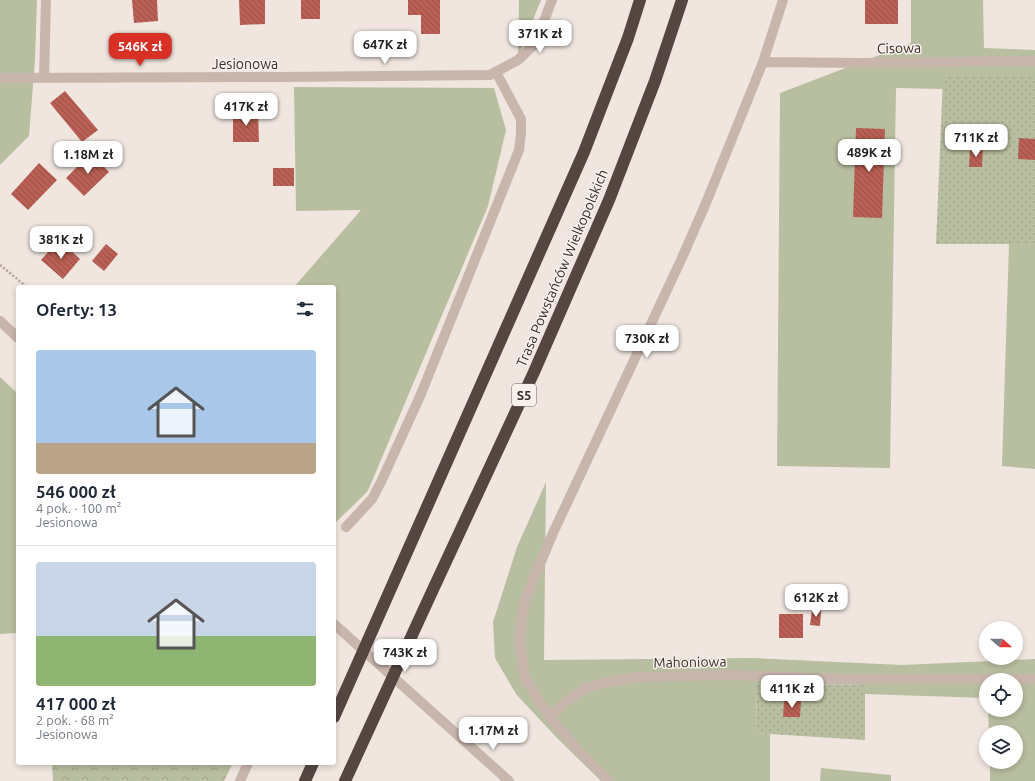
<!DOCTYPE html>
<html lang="pl">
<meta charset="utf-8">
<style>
body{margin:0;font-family:Ubuntu,sans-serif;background:#f2f2f3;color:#1f2937;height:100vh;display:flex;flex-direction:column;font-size:15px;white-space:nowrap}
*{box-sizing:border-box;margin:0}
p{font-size:13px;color:#747a83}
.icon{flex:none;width:22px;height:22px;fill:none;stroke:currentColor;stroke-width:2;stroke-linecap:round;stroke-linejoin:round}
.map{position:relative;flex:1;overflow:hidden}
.panel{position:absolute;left:16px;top:285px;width:320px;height:480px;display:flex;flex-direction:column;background:#fff;border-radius:4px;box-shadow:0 2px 6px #0003}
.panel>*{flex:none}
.needle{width:26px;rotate:111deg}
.tools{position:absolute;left:979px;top:621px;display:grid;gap:8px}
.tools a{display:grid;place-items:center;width:44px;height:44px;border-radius:50%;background:#fff;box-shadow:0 2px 6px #0003;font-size:20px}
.price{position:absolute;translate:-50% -34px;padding:0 9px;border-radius:8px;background:#fff;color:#222;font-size:13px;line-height:26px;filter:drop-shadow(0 1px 2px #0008)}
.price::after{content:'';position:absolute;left:50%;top:24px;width:12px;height:9px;margin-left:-6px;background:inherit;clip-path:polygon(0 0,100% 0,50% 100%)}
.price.on{background:#d93025;color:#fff}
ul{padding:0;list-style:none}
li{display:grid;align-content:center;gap:8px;height:212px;padding:0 20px}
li+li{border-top:1px solid #e0e1e3}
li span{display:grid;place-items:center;height:124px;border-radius:4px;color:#555}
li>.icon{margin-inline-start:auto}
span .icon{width:72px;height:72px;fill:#fffc;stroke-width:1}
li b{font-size:17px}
h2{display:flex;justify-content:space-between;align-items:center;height:48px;padding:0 20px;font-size:17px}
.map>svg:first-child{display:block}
.grass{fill:#b8bea0}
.forest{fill:url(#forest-crowns)}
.park{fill:url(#park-dots)}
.building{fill:url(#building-back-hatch)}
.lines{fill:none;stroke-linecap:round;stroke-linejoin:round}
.path{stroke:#b39f96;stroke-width:2.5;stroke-dasharray:2 2;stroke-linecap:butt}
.minor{stroke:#c8b5ac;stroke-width:10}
.highway{stroke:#564642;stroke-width:12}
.labels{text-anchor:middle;stroke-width:3;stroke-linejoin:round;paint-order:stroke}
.shield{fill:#f8f0eb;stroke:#706764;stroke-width:1}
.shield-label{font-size:13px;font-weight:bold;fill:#362c2a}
.street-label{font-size:14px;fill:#362c2a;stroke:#f8f0eb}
</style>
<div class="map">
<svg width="1035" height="781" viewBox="0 0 1035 781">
<defs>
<pattern id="forest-crowns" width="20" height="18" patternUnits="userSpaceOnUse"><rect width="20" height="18" fill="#b8bea0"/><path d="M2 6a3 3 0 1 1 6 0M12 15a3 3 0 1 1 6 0" fill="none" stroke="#9fa38a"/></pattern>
<pattern id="park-dots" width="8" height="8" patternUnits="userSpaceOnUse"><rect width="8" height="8" fill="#b8bea0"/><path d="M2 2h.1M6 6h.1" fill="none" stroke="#9fa38a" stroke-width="1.8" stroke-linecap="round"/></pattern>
<pattern id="building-back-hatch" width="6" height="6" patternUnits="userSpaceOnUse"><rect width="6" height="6" fill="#ba5f53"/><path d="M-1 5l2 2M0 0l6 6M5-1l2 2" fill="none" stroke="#984f45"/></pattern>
</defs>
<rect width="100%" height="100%" fill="#f0e6df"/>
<path class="grass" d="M 0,0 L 37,0 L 35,60 L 29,136 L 0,165 Z
M 519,0 L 541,0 L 525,39 L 518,60 Z
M 911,0 L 983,0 L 984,48 L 1035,50 L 1035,77 L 944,77 L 943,89 L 896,88 L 890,468 L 777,466 L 780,93 L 911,43 Z
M 294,87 L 494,88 L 506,130 L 488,206 L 370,486 L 367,492 L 334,524 L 334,287 L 294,287 L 361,210 L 296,211 Z
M 1009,244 L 1035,244 L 1035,469 L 1002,466 Z
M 0,377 L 18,394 L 18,633 L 0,634 Z
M 546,482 L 544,660 L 752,658 L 902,665 L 1035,659 L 1035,781 L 990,781 L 990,762 L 1016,762 L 1016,732 L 989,732 L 988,710 L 1016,710 L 1016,680 L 986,680 L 986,698 L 864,694 L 865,685 L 757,683 L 756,733 L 770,734 L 770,781 L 601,781 L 557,738 L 516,694 L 495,658 L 493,622 L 517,547 Z
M 821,768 L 891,775 L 891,781 L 820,781 Z"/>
<path class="forest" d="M 52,763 L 233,763 L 224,781 L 53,781 Z"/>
<path class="park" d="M 943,77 L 1035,77 L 1035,244 L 936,244 Z
M 757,683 L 865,685 L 865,740 L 756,733 Z"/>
<path class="building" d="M 132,0 L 157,0 L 158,21 L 134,23 Z
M 239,0 L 265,0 L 265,24 L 240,25 Z
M 301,0 L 320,0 L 320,19 L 301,19 Z
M 408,0 L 440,0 L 440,34 L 421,34 L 421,15 L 408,15 Z
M 865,0 L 898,0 L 898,24 L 865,24 Z
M 65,91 L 98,130 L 82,142 L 50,103 Z
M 258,111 L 259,142 L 233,142 L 233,112 Z
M 856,128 L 885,129 L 882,218 L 853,217 Z
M 1019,138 L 1035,139 L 1035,160 L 1018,159 Z
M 970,148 L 983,149 L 982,167 L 969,167 Z
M 91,153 L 109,172 L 84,196 L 66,178 Z
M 39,163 L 57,180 L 28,210 L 11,194 Z
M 273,168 L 294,168 L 294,186 L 273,186 Z
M 59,240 L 80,259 L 63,279 L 41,260 Z
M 106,244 L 118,254 L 104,271 L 92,261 Z
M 812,610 L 821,610 L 820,626 L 810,625 Z
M 779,614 L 803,614 L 803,638 L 779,638 Z
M 784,701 L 801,701 L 800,717 L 783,717 Z"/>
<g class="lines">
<path class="path" d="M 0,265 L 27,287"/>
<path class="minor" d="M 763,62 L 862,63 L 1035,61
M 0,78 L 280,77 L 490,75 L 518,60 L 535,44 L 552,0
M 44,78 L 46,0
M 0,321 L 18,338
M 346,527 L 372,499 L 381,482 L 421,394 L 519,150 L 521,133 L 521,119 L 496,72
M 334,624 L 509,781
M 549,717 L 568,700 L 586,688 L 612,681 L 638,677 L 731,675 L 846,679 L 1035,679
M 240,781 L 248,763
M 609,781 L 580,752 L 549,717 L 525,677 L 519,640 L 525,600 L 553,533 L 681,260 L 706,203 L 763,62 L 783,0"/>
<path class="highway" d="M 334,717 L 584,152 L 628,38 L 640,0
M 305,781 L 313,763
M 345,781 L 430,596 L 534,372 L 609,200 L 655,81 L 682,0"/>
</g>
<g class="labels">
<rect class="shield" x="512" y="384" width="24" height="22" rx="3"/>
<g class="shield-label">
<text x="524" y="400">S5</text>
</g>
<g class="street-label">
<text transform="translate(899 48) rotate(-1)" y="5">Cisowa</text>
<text x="245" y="69">Jesionowa</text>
<text transform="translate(562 268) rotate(-67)" y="5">Trasa Powstańców Wielkopolskich</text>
<text transform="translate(690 662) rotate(-1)" y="5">Mahoniowa</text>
</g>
</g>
</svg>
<div class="tools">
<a><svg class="needle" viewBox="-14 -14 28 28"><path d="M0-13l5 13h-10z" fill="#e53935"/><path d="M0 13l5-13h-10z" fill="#747a83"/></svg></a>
<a><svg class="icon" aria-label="locate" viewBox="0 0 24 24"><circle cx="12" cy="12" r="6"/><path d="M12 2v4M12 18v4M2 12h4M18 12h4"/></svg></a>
<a><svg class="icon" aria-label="layers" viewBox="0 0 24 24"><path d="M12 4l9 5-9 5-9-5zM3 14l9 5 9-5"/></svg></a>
</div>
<b class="price" style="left:540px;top:54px">371K zł</b>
<b class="price" style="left:385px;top:65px">647K zł</b>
<b class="price on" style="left:140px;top:67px">546K zł</b>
<b class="price" style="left:246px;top:127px">417K zł</b>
<b class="price" style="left:976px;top:158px">711K zł</b>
<b class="price" style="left:869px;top:173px">489K zł</b>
<b class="price" style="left:88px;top:175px">1.18M zł</b>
<b class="price" style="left:61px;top:260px">381K zł</b>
<b class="price" style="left:647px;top:359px">730K zł</b>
<b class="price" style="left:816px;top:618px">612K zł</b>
<b class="price" style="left:405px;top:673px">743K zł</b>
<b class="price" style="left:792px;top:709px">411K zł</b>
<b class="price" style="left:493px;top:751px">1.17M zł</b>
<section class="panel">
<h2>Oferty: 13<svg class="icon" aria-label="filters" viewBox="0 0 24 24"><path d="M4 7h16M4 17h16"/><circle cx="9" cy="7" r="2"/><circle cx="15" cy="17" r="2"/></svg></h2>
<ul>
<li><span style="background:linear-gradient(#a9c7e8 75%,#b9a48a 0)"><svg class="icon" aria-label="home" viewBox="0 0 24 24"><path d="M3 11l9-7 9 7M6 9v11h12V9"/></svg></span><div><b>546 000 zł</b><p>4 pok. · 100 m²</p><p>Jesionowa</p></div></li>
<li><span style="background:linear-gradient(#c9d6e8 60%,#8fb573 0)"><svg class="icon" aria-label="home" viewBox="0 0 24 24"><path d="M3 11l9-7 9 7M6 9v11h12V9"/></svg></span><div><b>417 000 zł</b><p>2 pok. · 68 m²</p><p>Jesionowa</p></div></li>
</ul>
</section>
</div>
